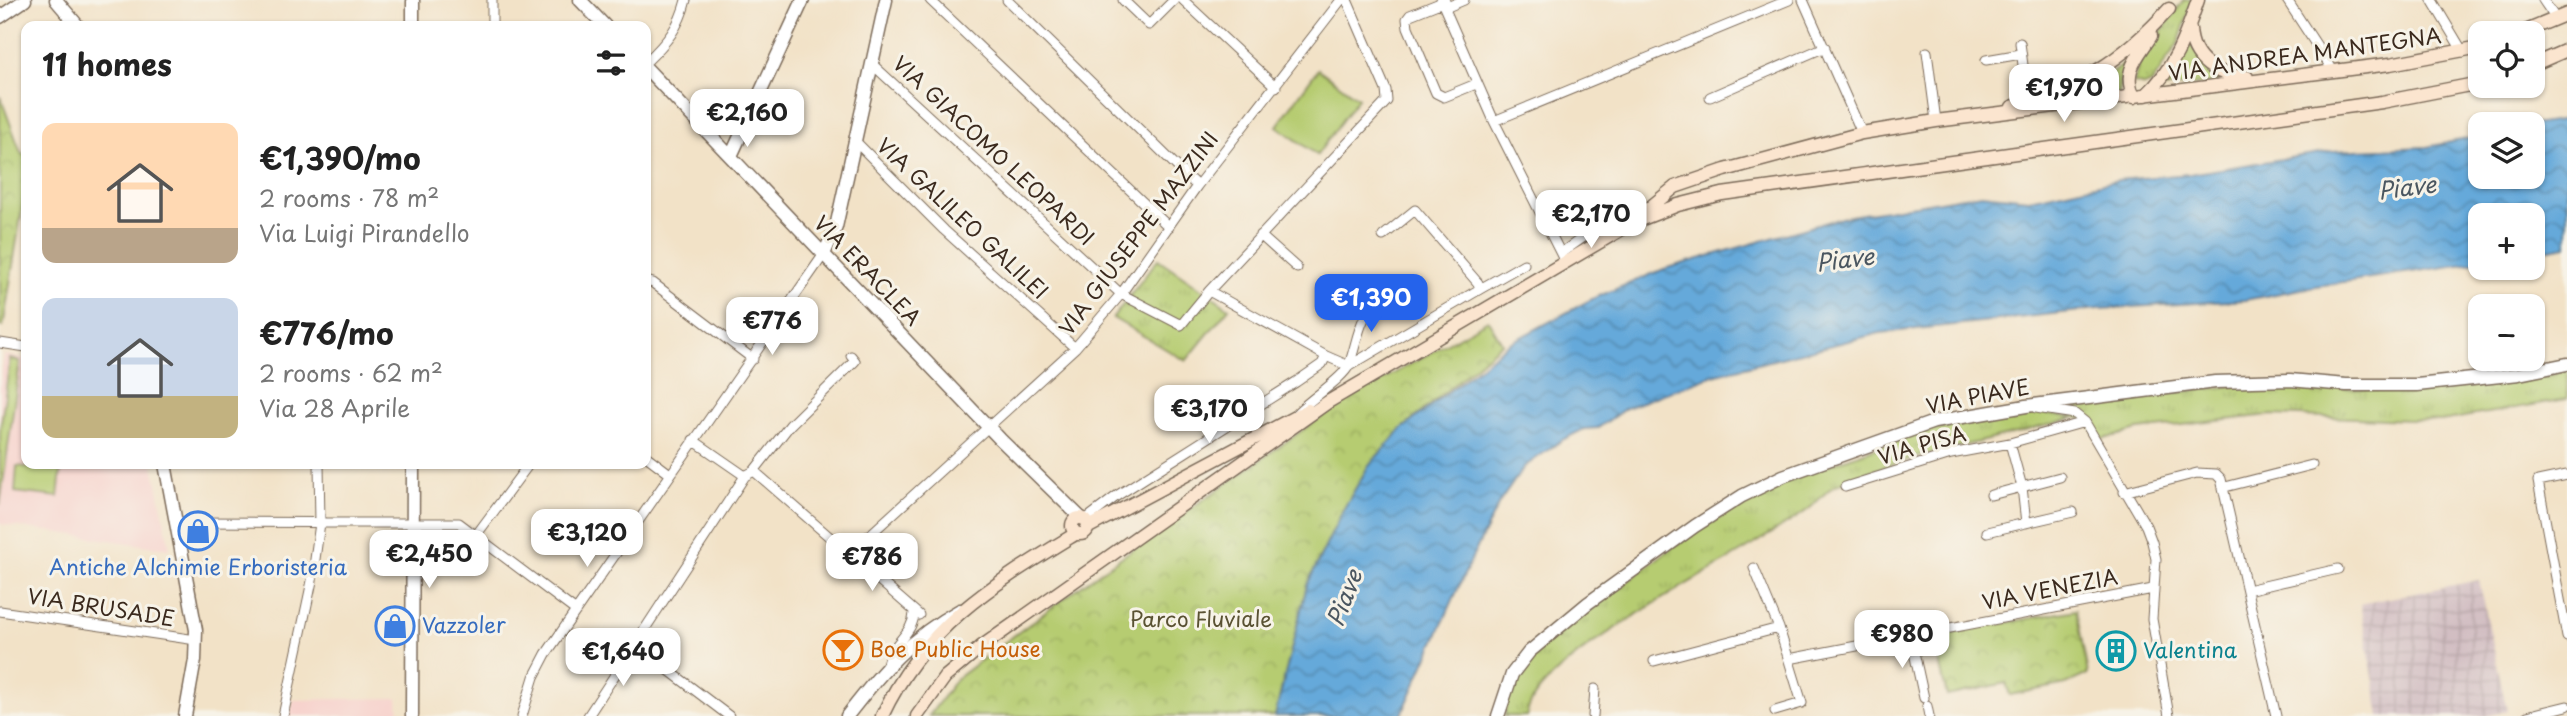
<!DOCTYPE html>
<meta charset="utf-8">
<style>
body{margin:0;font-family:"Playpen Sans",sans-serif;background:#f6f6f6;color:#222;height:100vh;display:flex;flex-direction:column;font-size:26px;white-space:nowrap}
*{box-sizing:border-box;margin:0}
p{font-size:23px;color:#767676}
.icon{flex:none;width:38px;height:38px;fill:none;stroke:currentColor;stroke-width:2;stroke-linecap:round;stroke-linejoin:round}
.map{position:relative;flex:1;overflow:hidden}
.panel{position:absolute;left:21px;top:21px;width:630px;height:448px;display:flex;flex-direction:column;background:#fff;border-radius:14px;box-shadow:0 2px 5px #0004}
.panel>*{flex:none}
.controls{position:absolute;left:2468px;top:21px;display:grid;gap:14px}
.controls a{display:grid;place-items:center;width:77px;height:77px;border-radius:14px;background:#fff;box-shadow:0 2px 5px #0004;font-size:35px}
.price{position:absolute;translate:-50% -60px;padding:0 16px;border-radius:14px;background:#fff;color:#222;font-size:23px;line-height:46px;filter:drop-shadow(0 2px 4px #0008)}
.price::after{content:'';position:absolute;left:50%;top:42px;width:21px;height:16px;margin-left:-10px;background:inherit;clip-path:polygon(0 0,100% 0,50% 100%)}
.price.selected{background:#2563eb;color:#fff}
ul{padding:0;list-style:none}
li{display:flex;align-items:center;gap:21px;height:175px;padding:0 21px}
li span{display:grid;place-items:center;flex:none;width:196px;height:140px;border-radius:14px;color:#555}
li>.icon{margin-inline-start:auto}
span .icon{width:84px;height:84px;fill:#fffc;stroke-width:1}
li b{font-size:30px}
h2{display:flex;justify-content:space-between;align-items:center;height:84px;padding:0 21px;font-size:30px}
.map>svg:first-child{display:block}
.built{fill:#f7d0cb}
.industrial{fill:url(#industrial-grid)}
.grass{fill:url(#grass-tufts);stroke:#787b48;stroke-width:2}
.park{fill:url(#park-crowns);stroke:#787b48;stroke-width:2}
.pitch{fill:#b6cc71;stroke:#787b48;stroke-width:2}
.water{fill:url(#water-waves);stroke:#506a7c;stroke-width:2}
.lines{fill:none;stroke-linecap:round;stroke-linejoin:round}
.minor-casing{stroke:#7b6a59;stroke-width:11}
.tertiary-casing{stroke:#7b6a59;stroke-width:15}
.secondary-casing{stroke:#7b6a59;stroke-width:15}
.minor{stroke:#fff;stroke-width:9}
.tertiary{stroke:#fff;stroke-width:12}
.secondary{stroke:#fbe5cf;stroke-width:12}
.labels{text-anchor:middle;stroke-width:6;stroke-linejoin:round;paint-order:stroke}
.street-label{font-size:21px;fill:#3b2a1e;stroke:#f7f3e8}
.shop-label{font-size:21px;fill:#366cbe;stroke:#f7f3e8}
.park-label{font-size:21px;fill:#5a5233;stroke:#f7f3e8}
.food-label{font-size:21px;fill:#c56008;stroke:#f7f3e8;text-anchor:start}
.culture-label{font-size:21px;fill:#0d838f;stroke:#f7f3e8;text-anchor:start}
.water-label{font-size:23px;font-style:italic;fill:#4a5660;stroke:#f7f3e8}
</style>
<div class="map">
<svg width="2567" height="716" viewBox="0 0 2567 716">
<defs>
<pattern id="industrial-grid" width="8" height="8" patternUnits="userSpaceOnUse" patternTransform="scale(1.75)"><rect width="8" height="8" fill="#d2bec2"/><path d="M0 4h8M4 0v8" fill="none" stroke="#b5a3a6"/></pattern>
<pattern id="grass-tufts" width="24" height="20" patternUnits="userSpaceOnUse" patternTransform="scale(1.75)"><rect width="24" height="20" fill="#b6cc71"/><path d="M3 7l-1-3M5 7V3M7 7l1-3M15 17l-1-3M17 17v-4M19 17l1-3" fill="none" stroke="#9daf61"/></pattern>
<pattern id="park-crowns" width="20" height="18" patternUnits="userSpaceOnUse" patternTransform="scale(1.75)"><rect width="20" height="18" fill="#b6cc71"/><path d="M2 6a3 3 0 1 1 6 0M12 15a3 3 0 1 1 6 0" fill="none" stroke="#9daf61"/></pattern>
<pattern id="water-waves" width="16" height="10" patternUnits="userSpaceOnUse" patternTransform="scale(1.75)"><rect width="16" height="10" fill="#65a9da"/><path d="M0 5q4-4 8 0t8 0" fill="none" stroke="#548ab0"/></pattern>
</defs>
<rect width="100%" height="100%" fill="#f7f3e8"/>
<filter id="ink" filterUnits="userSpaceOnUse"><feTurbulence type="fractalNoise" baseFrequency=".0143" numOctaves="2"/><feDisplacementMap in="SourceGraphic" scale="14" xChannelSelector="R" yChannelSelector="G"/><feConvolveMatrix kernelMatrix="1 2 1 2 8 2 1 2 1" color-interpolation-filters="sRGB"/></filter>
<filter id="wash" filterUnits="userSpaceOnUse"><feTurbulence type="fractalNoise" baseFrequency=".00686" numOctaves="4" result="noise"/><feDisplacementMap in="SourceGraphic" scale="28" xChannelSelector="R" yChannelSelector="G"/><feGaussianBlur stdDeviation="1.57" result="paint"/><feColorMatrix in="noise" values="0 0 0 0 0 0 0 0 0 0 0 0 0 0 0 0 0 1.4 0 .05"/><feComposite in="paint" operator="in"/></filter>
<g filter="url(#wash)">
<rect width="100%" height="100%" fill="#f2e2c7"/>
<path class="built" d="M 4,355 L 26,359 L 26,464 L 153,464 L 170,549 L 0,524 L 0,384 Z
M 398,698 L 399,716 L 289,716 L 293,700 Z"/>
<path class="industrial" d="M 2479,580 L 2507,711 L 2486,716 L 2380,716 L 2360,604 Z"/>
<path class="grass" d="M 2184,0 L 2192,0 L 2179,42 L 2152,83 L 2145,86 L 2134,83 L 2139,62 Z
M 2188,42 L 2227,81 L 2161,89 L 2173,75 Z
M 2126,62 L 2128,63 L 2121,78 L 2119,95 L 2063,99 L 2095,86 Z
M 1158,259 L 1229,308 L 1186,361 L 1113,318 Z
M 2567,370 L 2567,399 L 2441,421 L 2269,415 L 2138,430 L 2100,440 L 2087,421 L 2049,407 L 2232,386 L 2284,385 L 2401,391 L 2542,377 Z
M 2031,411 L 2074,418 C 1996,441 1913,452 1838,484 C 1827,488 1819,501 1810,508 C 1795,520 1777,529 1761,540 C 1717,569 1528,665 1527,716 L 1505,716 L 1506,701 L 1519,672 L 1540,648 L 1674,546 L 1760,493 L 1797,476 L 1933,428 Z"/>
<path class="park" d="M 0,96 L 21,153 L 26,157 L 26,184 L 3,327 L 0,326 Z
M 1488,320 L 1502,343 L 1402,429 L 1369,465 L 1342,512 L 1307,585 L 1275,716 L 929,716 L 957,678 L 1086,582 L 1337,406 Z
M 2076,610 L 2088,674 L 2066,684 L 2010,695 L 2006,683 L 1947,696 L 1933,636 Z"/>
<path class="pitch" d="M 1318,69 L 1358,98 L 1317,155 L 1277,126 Z
M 10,359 L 20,361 L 0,505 L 0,431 Z
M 17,466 L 61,471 L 58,497 L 15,492 Z"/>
<path class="water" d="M 2567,120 L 2567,246 L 2532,252 L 2532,215 L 2480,215 L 2480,262 L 2316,286 L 2245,300 L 2098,309 L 1880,333 L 1713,375 L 1626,408 L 1598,428 L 1584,429 L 1562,440 L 1524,467 L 1499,503 L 1469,564 L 1401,716 L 1275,716 L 1307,585 L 1342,512 L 1369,465 L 1402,429 L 1508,344 L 1592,299 L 1664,269 L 1845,217 L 1981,194 L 2029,199 L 2118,180 L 2190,174 L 2332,151 L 2427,147 L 2480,136 L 2480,177 L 2532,177 L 2532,125 Z"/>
</g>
<g filter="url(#ink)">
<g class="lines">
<g class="minor-casing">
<path id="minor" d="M 930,0 L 1169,227
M 1007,0 L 1197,186
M 1123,0 L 1149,25 L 1174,0
M 1183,0 L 1276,87
M 1441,0 L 1494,121 L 1565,262
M 1803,0 L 1862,133
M 2287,0 L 2332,69
M 2432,0 L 2463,52
M 2543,0 L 2556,19
M 1445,1 L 1410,15 L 1407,19 L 1408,27 L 1436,93 L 1444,97 L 1476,84
M 1445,8 L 1464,0
M 492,26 L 492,0
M 2020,43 L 2028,102
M 1927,52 L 1936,121
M 1986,60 L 2021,54
M 646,62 C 667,42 679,28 686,0
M 872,64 L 1121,294 L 1181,325 L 1209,291 L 1326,356 L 1322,364 L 1296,382 L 1118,495 L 1085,520
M 1710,97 L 1825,47
M 1494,121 L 1789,0
M 856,142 L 944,230 L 1075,348
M 1260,235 L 1297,268
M 1561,253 L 1605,222
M 646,281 L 653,283 L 753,359
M 1480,289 L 1524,264
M 1209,291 L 1387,101 L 1386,90 L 1347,0
M 0,343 L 26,347
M 1326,356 L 1349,366 L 1480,289 L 1478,283 L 1415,210 L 1383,236
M 2036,408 L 2075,414 L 2085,422 L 2146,526 L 2152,542 L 2156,559 L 2152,619 L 2169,716
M 1296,414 C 1307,401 1344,378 1349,365 C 1359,337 1358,316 1382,296
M 693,440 L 745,476
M 2010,443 L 2022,487 L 2026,523
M 646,456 L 670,474
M 754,471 L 790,425 L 855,361 L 851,356
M 2567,475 L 2538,481 L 2567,637
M 1845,487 L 1951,454 L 2010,443 L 2085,422
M 2225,487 L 2312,465
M 2124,492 L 2197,473 L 2216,474 L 2221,479 L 2276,716
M 1991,495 L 2060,477
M 177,522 L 459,523 L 576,611
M 1987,532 L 2073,512
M 477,534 L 529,464
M 850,553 L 1075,348 L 1121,294 L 1197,186 L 1341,0
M 1754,568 L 1779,628 L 1802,703 L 1775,711
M 2247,590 L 2338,569
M 0,611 L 196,640
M 1910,634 L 1924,698
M 634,644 L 729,716
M 1789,659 L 2153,589
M 1654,661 L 1779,628
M 887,664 C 891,642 915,634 914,611
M 1927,706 L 1929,716
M 283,716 L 312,581 L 320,523 L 319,464
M 522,716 L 534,677 L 546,654 L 824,254
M 588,716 L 745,476 L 754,471 L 919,615
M 1593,716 L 1595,689
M 2527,716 L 2567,706"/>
</g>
<g class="tertiary-casing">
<path id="tertiary" d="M 56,0 L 78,26
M 580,0 L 605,26
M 0,17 L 25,0
M 413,26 L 413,0
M 646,68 L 1000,439 L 1081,518
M 731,156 L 803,0
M 824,254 L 836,227 L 886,0
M 165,464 L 196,630 L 195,660 L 185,716
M 412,716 L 413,464
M 847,716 C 882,671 909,638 960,610
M 1498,716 L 1512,674 L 1529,652 L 1588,603 L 1695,526 L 1742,496 L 1783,476 L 1934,422 L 2026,406 L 2215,382 L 2290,380 L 2346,385 L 2417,385 L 2519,374 L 2567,364"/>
</g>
<g class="secondary-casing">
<path id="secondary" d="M 2190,29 C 2192,62 2217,76 2247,77
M 2521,33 L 2567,14
M 2532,65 L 2567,50
M 2146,95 C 2175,68 2185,37 2198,0
M 2134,97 C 2122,71 2137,58 2151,36
M 2012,107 C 2080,86 2121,62 2169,9
M 1637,218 L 1675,187 L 1725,170 L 1862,133 L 1936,121 L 2390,64 L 2480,47
M1072 526a8 8 0 1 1 16 0a8 8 0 1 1-16 0Z
M 1087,528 L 1308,410
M 882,716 C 925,624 994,584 1077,533
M 917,716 L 945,677 L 981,647 L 1328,402 L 1632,223 L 1678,205 L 1722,194 L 2382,102 L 2480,83"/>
</g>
<use href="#minor" class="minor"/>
<use href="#tertiary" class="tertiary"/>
<use href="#secondary" class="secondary"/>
</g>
</g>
<defs>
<g id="shop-ring" transform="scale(2.0125)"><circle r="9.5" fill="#f7f3e8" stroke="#3f7fe0" stroke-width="1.5"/><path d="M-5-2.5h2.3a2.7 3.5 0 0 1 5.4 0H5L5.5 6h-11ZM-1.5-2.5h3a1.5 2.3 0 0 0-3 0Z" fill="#3f7fe0"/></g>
<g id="bar-ring" transform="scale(2.0125)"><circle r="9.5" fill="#f7f3e8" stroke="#e8710a" stroke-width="1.5"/><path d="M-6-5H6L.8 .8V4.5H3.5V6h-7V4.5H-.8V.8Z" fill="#e8710a"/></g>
<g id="building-ring" transform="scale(2.0125)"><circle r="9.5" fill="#f7f3e8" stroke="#0f9aa8" stroke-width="1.5"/><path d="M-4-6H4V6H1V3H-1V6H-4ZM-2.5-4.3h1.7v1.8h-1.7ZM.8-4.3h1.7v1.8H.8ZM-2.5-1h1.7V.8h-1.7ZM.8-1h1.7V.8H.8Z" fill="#0f9aa8"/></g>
</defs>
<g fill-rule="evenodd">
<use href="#shop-ring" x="198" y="531"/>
<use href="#shop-ring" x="395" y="626"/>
<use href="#bar-ring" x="843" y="650"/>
<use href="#building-ring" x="2116" y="651"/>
</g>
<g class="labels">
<g class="street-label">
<text transform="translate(2305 55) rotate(-8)" y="7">VIA ANDREA MANTEGNA</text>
<text transform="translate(993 151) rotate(43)" y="7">VIA GIACOMO LEOPARDI</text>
<text transform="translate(962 219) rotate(43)" y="7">VIA GALILEO GALILEI</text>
<text transform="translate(1139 234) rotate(-53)" y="7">VIA GIUSEPPE MAZZINI</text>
<text transform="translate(867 271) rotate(46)" y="7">VIA ERACLEA</text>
<text transform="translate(1978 397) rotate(-11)" y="7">VIA PIAVE</text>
<text transform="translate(1922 446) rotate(-16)" y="7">VIA PISA</text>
<text transform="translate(2050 590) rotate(-11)" y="7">VIA VENEZIA</text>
<text transform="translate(101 608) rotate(9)" y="7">VIA BRUSADE</text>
</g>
<g class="shop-label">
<text x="198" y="575">Antiche Alchimie Erboristeria</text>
<text x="422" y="633" text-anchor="start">Vazzoler</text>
</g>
<g class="park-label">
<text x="1201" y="627">Parco Fluviale</text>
</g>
<g class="food-label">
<text x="870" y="657">Boe Public House</text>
</g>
<g class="culture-label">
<text x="2143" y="658">Valentina</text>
</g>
<g class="water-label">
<text transform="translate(2407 188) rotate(-7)" y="8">Piave</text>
<text transform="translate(1845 260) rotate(-7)" y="8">Piave</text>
<text transform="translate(1345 598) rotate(-69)" y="8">Piave</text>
</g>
</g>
</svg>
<div class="controls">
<a><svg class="icon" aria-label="locate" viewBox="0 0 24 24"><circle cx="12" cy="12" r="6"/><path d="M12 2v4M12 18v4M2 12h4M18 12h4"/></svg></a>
<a><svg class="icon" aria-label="layers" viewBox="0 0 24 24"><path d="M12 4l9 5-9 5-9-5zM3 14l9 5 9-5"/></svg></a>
<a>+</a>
<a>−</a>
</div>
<b class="price" style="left:2064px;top:124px">€1,970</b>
<b class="price" style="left:747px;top:149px">€2,160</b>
<b class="price" style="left:1591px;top:250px">€2,170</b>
<b class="price selected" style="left:1371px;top:334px">€1,390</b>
<b class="price" style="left:772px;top:357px">€776</b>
<b class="price" style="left:1209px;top:445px">€3,170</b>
<b class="price" style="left:587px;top:569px">€3,120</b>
<b class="price" style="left:429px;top:590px">€2,450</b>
<b class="price" style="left:872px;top:593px">€786</b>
<b class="price" style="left:1902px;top:670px">€980</b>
<b class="price" style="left:623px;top:688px">€1,640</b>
<section class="panel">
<h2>11 homes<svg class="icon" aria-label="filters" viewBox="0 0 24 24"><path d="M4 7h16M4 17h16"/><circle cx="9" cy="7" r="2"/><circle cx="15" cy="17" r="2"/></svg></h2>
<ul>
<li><span style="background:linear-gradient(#ffd9b3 75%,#b9a48a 0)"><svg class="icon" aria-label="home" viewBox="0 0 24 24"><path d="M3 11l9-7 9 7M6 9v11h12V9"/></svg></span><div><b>€1,390/mo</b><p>2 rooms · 78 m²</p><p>Via Luigi Pirandello</p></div></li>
<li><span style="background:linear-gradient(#c9d6e8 70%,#c2b280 0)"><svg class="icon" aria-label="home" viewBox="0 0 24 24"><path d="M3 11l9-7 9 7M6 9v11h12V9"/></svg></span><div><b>€776/mo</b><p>2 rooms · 62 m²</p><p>Via 28 Aprile</p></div></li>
</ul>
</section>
</div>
